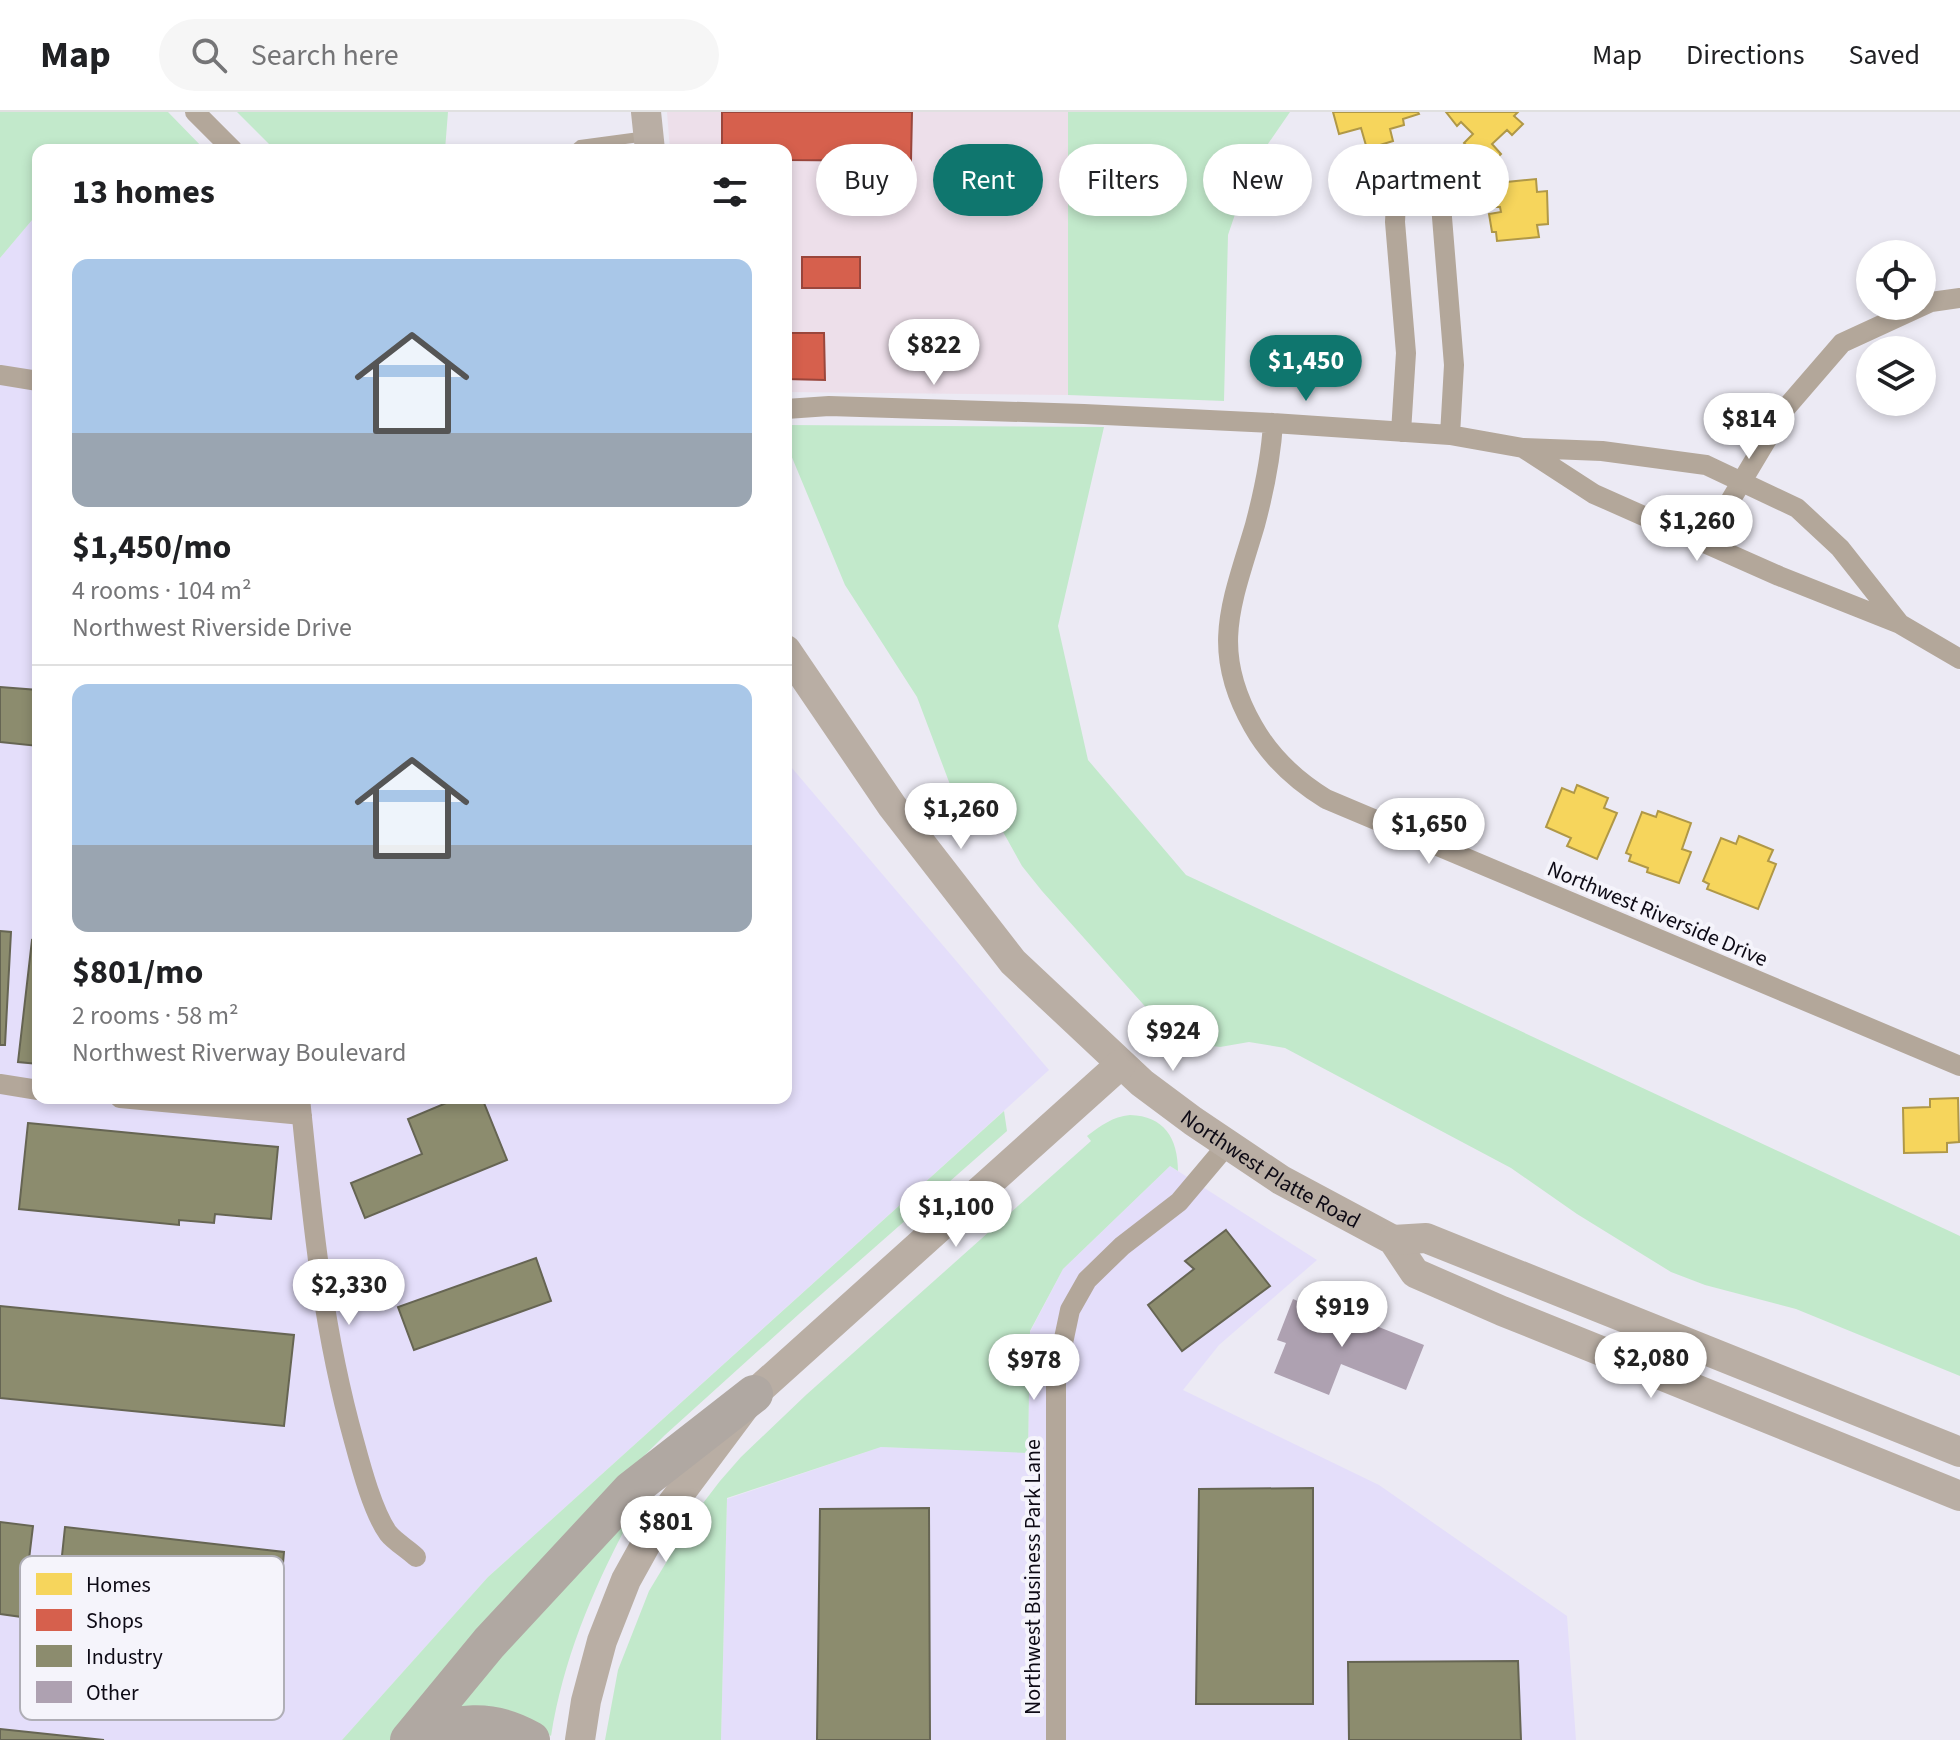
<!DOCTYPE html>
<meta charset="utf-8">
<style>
body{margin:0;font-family:"Source Sans 3",sans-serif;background:#f6f6f6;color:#202124;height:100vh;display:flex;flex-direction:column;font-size:30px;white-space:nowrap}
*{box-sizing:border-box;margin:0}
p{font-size:26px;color:#757577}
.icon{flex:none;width:44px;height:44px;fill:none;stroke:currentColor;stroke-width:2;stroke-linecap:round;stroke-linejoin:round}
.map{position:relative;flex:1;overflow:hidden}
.panel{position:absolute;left:32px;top:32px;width:760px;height:960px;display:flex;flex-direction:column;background:#fff;border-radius:16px;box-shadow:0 4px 12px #0003}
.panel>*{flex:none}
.guide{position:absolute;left:816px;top:32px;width:760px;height:72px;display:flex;gap:16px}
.buttons{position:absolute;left:1856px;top:128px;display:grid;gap:16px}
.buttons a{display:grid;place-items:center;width:80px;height:80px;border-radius:50%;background:#fff;box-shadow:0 4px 12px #0003;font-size:40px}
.price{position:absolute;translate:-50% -68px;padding:0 18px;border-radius:28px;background:#fff;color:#222;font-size:26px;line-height:52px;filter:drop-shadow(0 2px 4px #0008)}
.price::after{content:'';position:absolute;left:50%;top:48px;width:24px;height:18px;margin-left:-12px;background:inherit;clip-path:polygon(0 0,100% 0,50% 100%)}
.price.on{background:#0f766e;color:#fff}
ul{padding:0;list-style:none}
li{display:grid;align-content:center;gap:16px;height:424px;padding:0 40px}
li+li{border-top:2px solid #e0e0e0}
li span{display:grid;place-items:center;height:248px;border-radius:16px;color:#555}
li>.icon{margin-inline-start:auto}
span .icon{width:144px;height:144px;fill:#fffc;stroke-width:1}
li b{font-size:34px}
h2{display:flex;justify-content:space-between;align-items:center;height:96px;padding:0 40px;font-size:34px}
.pill{padding:0 28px;border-radius:36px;background:#fff;box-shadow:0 4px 12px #0003;font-size:28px;line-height:72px}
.pill.on{background:#0f766e;color:#fff}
header{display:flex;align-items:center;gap:48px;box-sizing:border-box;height:112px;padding:0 40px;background:#fff;border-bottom:2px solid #e0e0e0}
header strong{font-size:38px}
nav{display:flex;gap:44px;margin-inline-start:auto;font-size:28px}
.search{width:560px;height:72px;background:#f6f6f6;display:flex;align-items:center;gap:20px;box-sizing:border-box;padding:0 28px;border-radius:44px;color:#757577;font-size:30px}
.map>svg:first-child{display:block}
.commercial{fill:#eddfea}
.built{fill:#e4defa}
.green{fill:#c2e9cb}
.homes{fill:#f6d55c;stroke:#b09847;stroke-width:2}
.shops{fill:#d6604d;stroke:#9a463c;stroke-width:2}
.industry{fill:#8c8c6e;stroke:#666553;stroke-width:2}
.building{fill:#aea1b1}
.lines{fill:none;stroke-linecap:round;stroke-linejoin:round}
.lane{stroke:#b3a79a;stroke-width:10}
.street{stroke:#b3a79a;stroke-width:20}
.secondary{stroke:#b9aea4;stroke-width:30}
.highway{stroke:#b0a8a2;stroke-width:38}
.labels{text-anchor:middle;stroke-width:8;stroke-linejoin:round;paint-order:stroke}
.street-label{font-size:22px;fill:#0d0a15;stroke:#f5f4fb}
.key{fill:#f5f4fb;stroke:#afaeb6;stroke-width:2}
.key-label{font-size:22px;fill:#0d0a15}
</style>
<header>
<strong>Map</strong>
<div class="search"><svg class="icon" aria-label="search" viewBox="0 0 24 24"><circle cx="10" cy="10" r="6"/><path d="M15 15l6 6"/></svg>Search here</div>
<nav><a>Map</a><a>Directions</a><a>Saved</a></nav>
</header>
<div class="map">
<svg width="1960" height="1628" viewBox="0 0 1960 1628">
<rect width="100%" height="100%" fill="#eceaf4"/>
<path class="commercial" d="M 667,0 L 1068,0 L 1068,283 L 786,280 L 786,38 L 670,38 Z"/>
<path class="built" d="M 38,101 L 38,986 L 786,986 L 786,649 L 1049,958 L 488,1465 L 342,1628 L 0,1628 L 0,146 Z
M 1170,1054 L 1317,1148 L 1219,1233 L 1183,1278 L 1379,1373 L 1567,1504 L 1576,1628 L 721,1628 L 727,1387 L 881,1335 L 1028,1340 L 1030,1220 L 1063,1157 Z"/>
<path class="green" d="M 0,0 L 168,0 L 205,38 L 38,38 L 38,101 L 0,146 Z
M 237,0 L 448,0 L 445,38 L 275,38 Z
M 1068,0 L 1290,0 L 1250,58 L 1228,123 L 1224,289 L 1068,283 Z
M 786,313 L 1104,315 L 1058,514 L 1088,648 L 1186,763 L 1960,1124 L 1960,1264 L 1796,1197 L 1705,1173 L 1671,1160 L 1577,1102 L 1511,1056 L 1285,936 L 1249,930 L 1220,935 L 1205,933 L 1189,928 L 1159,910 L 1042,779 L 1022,754 L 1002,718 L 963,707 L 917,585 L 845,473 L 786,331 Z
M 1004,999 L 1007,1019 L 799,1202 L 665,1323 L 600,1388 L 396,1628 L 342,1628 L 488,1465 Z
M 1130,1003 C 1164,1004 1178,1026 1178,1059 L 1170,1054 L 1063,1157 L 1030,1219 L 1028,1341 L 881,1335 L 727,1386 L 721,1628 L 605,1628 L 618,1558 L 649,1479 L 697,1399 L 720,1369 L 741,1345 L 806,1283 L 1091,1029 L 1087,1024 C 1102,1013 1112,1005 1130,1003 Z
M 624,1407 L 628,1411 C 592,1479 563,1548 551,1624 L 538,1614 L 458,1598 L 529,1504 Z"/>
<path class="homes" d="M 1333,0 L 1418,0 L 1419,2 L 1403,7 L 1404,13 L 1390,17 L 1393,29 L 1367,37 L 1361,16 L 1339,22 Z
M 1446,0 L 1518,0 L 1514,4 L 1523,12 L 1512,23 L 1507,18 L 1492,32 L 1501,42 L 1488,55 L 1464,31 L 1473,22 L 1461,10 L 1457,14 Z
M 1536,67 L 1537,80 L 1547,79 L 1548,112 L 1537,113 L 1539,125 L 1497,129 L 1496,120 L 1492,120 L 1489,102 L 1501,100 L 1500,95 L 1495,95 L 1494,84 L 1499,84 L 1497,71 Z
M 1577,673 L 1608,686 L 1604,696 L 1617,701 L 1597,747 L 1567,734 L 1571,726 L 1546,715 L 1562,676 L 1574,681 Z
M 1658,699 L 1691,711 L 1682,737 L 1691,740 L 1679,771 L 1647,760 L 1648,756 L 1629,749 L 1631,743 L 1626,741 L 1642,700 L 1656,705 Z
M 1739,724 L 1773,738 L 1768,749 L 1776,752 L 1758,797 L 1707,777 L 1709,772 L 1703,769 L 1721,726 L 1736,732 Z
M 1958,986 L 1959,1030 L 1947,1031 L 1947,1040 L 1904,1041 L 1903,996 L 1930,995 L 1930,987 Z"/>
<path class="shops" d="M 722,0 L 912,0 L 911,49 L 786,48 L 786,38 L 722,38 Z
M 802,145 L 860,145 L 860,176 L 802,176 Z
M 786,221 L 824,221 L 825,268 L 786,267 Z"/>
<path class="industry" d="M 0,575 L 38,578 L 38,634 L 0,630 Z
M 0,819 L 11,820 L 5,933 L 0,933 Z
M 32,828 L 38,829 L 38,952 L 18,950 Z
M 458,986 L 482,986 L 507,1048 L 365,1106 L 351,1071 L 422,1042 L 408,1007 Z
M 28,1011 L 278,1035 L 271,1107 L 215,1102 L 214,1111 L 179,1108 L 179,1113 L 19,1097 Z
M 1226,1118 L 1270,1174 L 1182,1239 L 1148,1193 L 1194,1157 L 1185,1149 Z
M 536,1146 L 551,1189 L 414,1238 L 398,1195 Z
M 0,1194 L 294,1223 L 284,1314 L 0,1286 Z
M 1313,1376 L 1313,1592 L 1196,1592 L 1199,1377 Z
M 929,1396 L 930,1628 L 817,1628 L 820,1397 Z
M 0,1410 L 33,1414 L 22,1505 L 0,1502 Z
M 65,1415 L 284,1440 L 276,1532 L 55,1510 Z
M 1518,1549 L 1521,1628 L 1349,1628 L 1348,1550 Z
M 0,1617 L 104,1628 L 0,1628 Z"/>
<path class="building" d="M 1293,1187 L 1319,1198 L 1321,1192 L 1424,1233 L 1406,1278 L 1341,1252 L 1329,1283 L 1274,1261 L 1286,1231 L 1277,1228 Z"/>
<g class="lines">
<path class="lane" d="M 574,38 L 580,33 L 647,24"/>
<path class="street" d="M 195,0 L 233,38
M 0,263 L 38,269
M 786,297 L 829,294 L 1084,302 L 1273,311 L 1450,323 L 1523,336 L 1602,339 L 1706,353 L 1797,396 L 1840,436 L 1900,512
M 1273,311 C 1271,346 1264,379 1255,413 C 1232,491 1209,537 1253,614 C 1271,646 1295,668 1326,687 L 1960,954
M 1401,320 L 1406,241 L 1395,110 L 1396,89 L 1404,79 L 1420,75 L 1435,79 L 1441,93 L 1454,253 L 1450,323
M 1523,336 L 1594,382 L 1779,464 L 1900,512 L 1960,547
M 1705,431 L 1785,297 L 1842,231 L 1931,190 L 1960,186
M 0,972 L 38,978
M 120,986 L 302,1003
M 300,986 C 312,1104 322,1215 354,1329 C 361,1355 373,1400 388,1421 C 395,1430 408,1437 416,1445
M 1056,1628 L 1056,1264 L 1070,1198 L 1087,1168 L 1122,1134 L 1179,1090 L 1227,1033"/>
<g class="secondary">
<path d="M 646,0 L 650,38"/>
<path id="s1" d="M 786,538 L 892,694 L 1013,850 L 1142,971 L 1193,1009 L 1281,1068 L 1393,1128 L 1415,1161 L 1502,1199 L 1960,1384"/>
<path d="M 1393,1128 L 1426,1126 L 1960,1340"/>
<path d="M 580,1628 L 586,1589 L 602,1529 L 626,1468 L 657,1412 L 754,1282 L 1121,952"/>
</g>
<path class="highway" d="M 412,1625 C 458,1612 487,1603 531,1628
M 409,1628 L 489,1531 L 631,1378 L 754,1282"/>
</g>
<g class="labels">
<g class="street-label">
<text transform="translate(1658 801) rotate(23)" y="8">Northwest Riverside Drive</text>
<text dy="8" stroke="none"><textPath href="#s1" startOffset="718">Northwest Platte Road</textPath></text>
<text transform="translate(1032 1465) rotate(-90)" y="8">Northwest Business Park Lane</text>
</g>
</g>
<rect x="20" y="1444" width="264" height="164" rx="12" class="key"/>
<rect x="36" y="1461" width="36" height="22" fill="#f6d55c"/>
<rect x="36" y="1497" width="36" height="22" fill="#d6604d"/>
<rect x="36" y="1533" width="36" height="22" fill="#8c8c6e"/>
<rect x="36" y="1569" width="36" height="22" fill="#aea1b1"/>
<g class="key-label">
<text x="86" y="1480">Homes</text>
<text x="86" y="1516">Shops</text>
<text x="86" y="1552">Industry</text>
<text x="86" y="1588">Other</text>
</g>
</svg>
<div class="buttons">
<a><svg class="icon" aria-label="locate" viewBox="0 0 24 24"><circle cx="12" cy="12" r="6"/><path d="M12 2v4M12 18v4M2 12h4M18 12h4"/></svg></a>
<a><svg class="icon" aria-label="layers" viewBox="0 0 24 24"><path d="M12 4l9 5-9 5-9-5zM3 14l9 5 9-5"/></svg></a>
</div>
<b class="price" style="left:934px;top:275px">$822</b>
<b class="price on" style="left:1306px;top:291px">$1,450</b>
<b class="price" style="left:1749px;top:349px">$814</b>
<b class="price" style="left:1697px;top:451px">$1,260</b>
<b class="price" style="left:961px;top:739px">$1,260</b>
<b class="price" style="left:1429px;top:754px">$1,650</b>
<b class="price" style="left:1173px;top:961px">$924</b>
<b class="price" style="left:956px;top:1137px">$1,100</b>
<b class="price" style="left:349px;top:1215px">$2,330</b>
<b class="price" style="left:1342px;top:1237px">$919</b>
<b class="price" style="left:1651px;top:1288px">$2,080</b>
<b class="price" style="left:1034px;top:1290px">$978</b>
<b class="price" style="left:666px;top:1452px">$801</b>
<div class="guide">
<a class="pill">Buy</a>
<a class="pill on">Rent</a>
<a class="pill">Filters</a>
<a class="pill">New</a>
<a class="pill">Apartment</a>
</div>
<section class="panel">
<h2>13 homes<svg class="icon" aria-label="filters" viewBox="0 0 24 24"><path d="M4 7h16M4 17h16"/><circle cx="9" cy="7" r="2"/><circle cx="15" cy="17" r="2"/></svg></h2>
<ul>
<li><span style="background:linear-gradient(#a9c7e8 70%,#9aa5b1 0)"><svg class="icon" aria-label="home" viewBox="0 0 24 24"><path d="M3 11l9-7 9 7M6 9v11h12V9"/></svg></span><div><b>$1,450/mo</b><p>4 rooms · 104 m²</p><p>Northwest Riverside Drive</p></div></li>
<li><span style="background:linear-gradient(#a9c7e8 65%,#9aa5b1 0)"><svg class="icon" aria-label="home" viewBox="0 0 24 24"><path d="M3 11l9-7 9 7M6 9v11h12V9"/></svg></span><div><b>$801/mo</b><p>2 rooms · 58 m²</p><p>Northwest Riverway Boulevard</p></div></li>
</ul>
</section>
</div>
